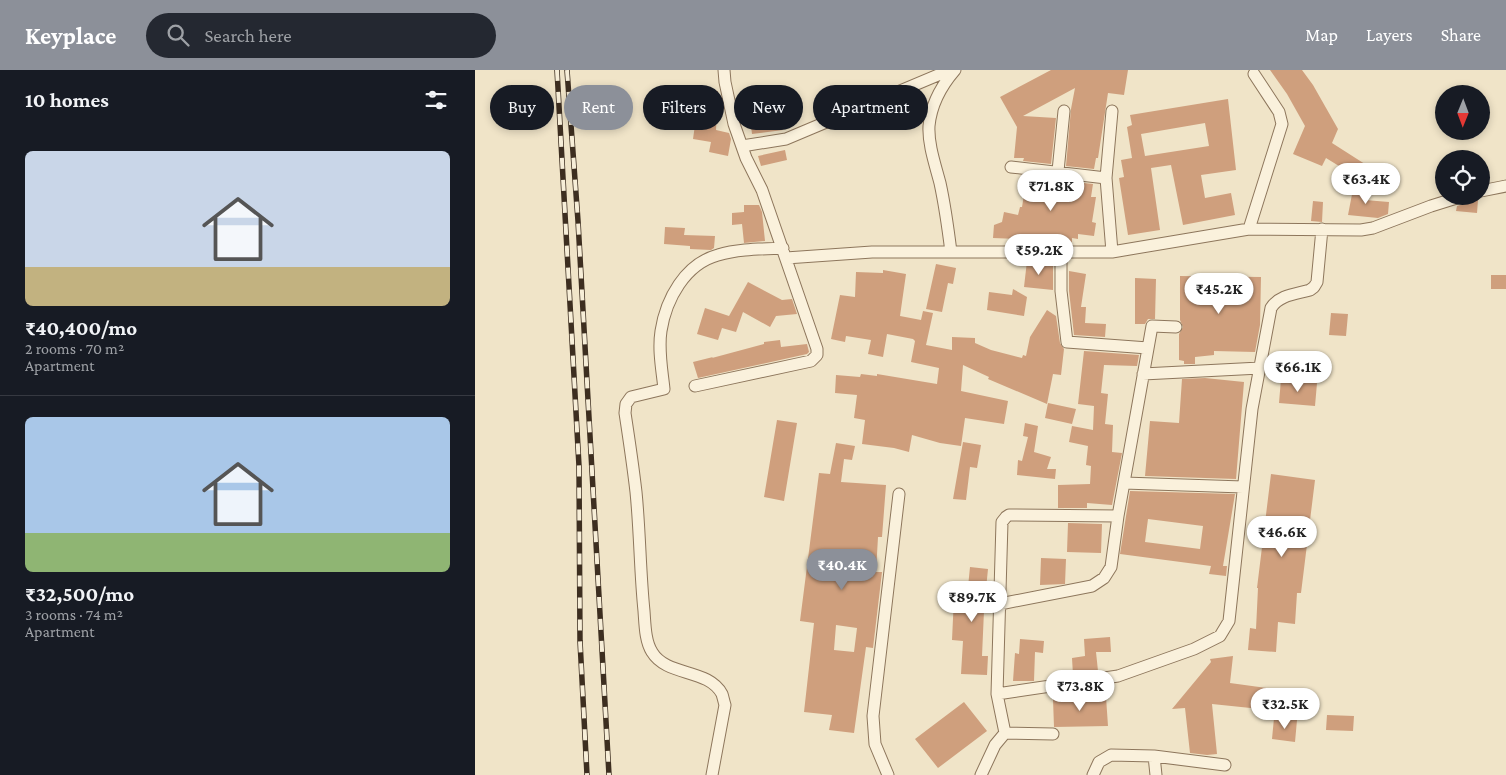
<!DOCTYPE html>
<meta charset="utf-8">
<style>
body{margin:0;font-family:"Crimson Pro",serif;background:#242831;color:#f1f3f6;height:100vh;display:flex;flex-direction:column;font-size:19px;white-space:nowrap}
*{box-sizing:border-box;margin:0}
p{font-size:16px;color:#9ea1a6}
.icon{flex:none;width:28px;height:28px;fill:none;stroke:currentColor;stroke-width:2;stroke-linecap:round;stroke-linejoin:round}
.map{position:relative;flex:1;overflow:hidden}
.sheet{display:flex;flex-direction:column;background:#171b24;width:475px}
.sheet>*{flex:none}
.guide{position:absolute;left:15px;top:15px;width:475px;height:45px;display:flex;gap:10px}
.needle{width:32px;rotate:181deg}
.buttons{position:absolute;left:960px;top:15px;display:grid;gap:10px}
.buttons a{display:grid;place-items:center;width:55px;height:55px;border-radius:50%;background:#171b24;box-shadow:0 2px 8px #0003;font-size:25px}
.price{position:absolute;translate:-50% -42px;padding:0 11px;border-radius:18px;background:#fff;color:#222;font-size:16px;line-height:32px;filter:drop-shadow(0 1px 2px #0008)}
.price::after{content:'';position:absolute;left:50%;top:30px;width:15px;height:11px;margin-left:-8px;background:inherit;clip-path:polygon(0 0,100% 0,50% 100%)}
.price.selected{background:#8c9099;color:#fff}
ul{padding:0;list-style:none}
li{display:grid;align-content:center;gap:10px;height:265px;padding:0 25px}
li+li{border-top:1px solid #363941}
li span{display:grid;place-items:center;height:155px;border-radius:8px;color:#555}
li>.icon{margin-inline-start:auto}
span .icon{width:90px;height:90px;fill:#fffc;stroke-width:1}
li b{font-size:21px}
h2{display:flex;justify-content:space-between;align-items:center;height:60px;padding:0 25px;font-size:21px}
.chip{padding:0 18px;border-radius:22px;background:#171b24;box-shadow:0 2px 8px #0003;font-size:18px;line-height:45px}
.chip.selected{background:#8c9099;color:#fff}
header{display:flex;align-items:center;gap:30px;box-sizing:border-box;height:70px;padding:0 25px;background:#8c9099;color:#fff}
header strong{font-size:24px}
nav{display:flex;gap:28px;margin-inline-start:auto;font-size:18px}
.search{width:350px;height:45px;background:#242831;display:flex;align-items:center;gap:12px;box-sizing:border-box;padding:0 18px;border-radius:28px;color:#9ea1a6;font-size:19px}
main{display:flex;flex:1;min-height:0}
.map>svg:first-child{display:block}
.building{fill:#cf9f7d;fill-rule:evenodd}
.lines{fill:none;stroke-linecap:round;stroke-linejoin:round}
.minor-casing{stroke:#8d765c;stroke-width:13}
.minor{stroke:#faf1dc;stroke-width:11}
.rail-casing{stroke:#3d2e20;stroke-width:5.5}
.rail{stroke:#f7eed8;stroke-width:4;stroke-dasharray:11;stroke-linecap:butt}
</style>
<header>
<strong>Keyplace</strong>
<div class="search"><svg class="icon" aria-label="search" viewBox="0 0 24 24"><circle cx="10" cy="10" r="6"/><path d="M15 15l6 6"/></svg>Search here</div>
<nav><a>Map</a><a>Layers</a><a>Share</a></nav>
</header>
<main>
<section class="sheet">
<h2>10 homes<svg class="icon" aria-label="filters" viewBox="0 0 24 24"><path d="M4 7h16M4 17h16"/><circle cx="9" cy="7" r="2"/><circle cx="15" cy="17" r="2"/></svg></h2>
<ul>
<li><span style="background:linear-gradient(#c9d6e8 75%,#c2b280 0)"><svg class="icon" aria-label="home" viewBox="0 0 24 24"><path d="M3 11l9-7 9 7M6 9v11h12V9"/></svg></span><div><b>₹40,400/mo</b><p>2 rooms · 70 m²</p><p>Apartment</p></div></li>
<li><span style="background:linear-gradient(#a9c7e8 75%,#8fb573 0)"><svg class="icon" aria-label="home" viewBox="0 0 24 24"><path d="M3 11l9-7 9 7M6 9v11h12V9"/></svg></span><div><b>₹32,500/mo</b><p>3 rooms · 74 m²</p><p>Apartment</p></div></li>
</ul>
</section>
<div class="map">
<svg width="1031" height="705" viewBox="0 0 1031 705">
<rect width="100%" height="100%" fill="#f0e4c8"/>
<path class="building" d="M 576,0 L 653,0 L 649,25 L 633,23 L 623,88 L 621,88 L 619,99 L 591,96 L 596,39 L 600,18 L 548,46 L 581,48 L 576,94 L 548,91 L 549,88 L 539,88 L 542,57 L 525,27 Z
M 795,0 L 827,0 L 838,15 L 863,59 L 857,73 L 893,96 L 885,109 L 851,88 L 847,96 L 818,84 L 830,56 L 812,24 Z
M 221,20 L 243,21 L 241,60 L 254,63 L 256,69 L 253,86 L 234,82 L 236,72 L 218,69 L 221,48 L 220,48 Z
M 304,21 L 308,60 L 277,64 L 272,24 Z
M 753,29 L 761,100 L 726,105 L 730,128 L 756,123 L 760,145 L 708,155 L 696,95 L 676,98 L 685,160 L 653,165 L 644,108 L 649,107 L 646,90 L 657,88 L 652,57 L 657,55 L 655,45 ZM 730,53 L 734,76 L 670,86 L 666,64 Z
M 310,80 L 312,90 L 286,96 L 283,86 Z
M 546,106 L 618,114 L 616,127 L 621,127 L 617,152 L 621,153 L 619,166 L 603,164 L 603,169 L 597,168 L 597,172 L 544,164 L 544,169 L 518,168 L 519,155 L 527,152 L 529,142 L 543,145 L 545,137 L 547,137 L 552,107 Z
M 879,114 L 893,117 L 890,130 L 914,132 L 913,144 L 903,148 L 873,145 Z
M 994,130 L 1003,130 L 1002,143 L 981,141 L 982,136 L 991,133 Z
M 838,131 L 848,132 L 847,152 L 836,151 Z
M 269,135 L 284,135 L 287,142 L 290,171 L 269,173 L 267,154 L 257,155 L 257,143 L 269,142 Z
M 190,157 L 210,158 L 209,165 L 240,166 L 239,178 L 236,180 L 215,179 L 215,176 L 189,174 Z
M 552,191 L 568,193 L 568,195 L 578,196 L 578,220 L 549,217 Z
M 461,194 L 481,198 L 478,214 L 473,213 L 467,242 L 451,239 Z
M 408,200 L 431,204 L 425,246 L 446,250 L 448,241 L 458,243 L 451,275 L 477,280 L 477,267 L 500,268 L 500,273 L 516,280 L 547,288 L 548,285 L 551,286 L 555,267 L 572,240 L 581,246 L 585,273 L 589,279 L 586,305 L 578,304 L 572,334 L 513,309 L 514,307 L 488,295 L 486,321 L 533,331 L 529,354 L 490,348 L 486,376 L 465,373 L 437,365 L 434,382 L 419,378 L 387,374 L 390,350 L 379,348 L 382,325 L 360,323 L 361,305 L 385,307 L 386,304 L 402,306 L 402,304 L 462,314 L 464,298 L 436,292 L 440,271 L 438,269 L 412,264 L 408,287 L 393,284 L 396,270 L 371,266 L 370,272 L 356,269 L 365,225 L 380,227 L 381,202 L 408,203 Z
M 594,201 L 611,204 L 606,237 L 611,237 L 610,253 L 631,254 L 630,267 L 599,265 L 594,221 Z
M 1016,205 L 1031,205 L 1031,219 L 1016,219 Z
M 705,206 L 786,207 L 785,255 L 780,282 L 739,281 L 739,285 L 720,287 L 720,294 L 709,294 L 709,291 L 704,290 L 704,264 L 708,257 L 705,250 Z
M 660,208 L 681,209 L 680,249 L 673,249 L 670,254 L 660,254 Z
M 273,212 L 307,230 L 317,229 L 322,244 L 301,246 L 295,257 L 268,242 L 261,262 L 247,258 L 243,270 L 222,264 L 230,238 L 254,246 Z
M 538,219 L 552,227 L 549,246 L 512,240 L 514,222 L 537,225 Z
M 856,243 L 873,244 L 871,266 L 854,265 Z
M 305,270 L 306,277 L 332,274 L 334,282 L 332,284 L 223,308 L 218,292 L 238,287 L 237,288 L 289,274 L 289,272 Z
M 609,281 L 664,285 L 662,296 L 629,295 L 626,323 L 633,324 L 630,354 L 638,355 L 637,382 L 647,383 L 637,435 L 612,433 L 612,438 L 583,438 L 583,415 L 615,414 L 616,396 L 611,395 L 613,376 L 594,372 L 597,356 L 618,360 L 619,336 L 603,334 Z
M 730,308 L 769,312 L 761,409 L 670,406 L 675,351 L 704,353 L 707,309 Z
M 806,309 L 842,313 L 840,336 L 804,333 Z
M 573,333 L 601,339 L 597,354 L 570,348 Z
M 302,350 L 322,353 L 309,431 L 289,427 Z
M 550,353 L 563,356 L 559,382 L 576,387 L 572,399 L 581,399 L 580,409 L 542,405 L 543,390 L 547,391 L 553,367 L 548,366 Z
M 488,372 L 506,375 L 502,398 L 495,397 L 491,430 L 478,429 Z
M 361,373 L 380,376 L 377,390 L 369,389 L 366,412 L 411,415 L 407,467 L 403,467 L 401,502 L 407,502 L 398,578 L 391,577 L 379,663 L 354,660 L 357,645 L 329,642 L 339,553 L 325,551 L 344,403 L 355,404 ZM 361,555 L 382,558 L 379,582 L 359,580 Z
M 796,404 L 840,410 L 826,523 L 822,523 L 820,554 L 803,552 L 801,582 L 773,580 L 775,558 L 781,559 L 783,518 L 782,518 Z
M 655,421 L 760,424 L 748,496 L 752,496 L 751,506 L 734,504 L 736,496 L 645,484 ZM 673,449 L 728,456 L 725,479 L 670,472 Z
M 593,453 L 627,454 L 626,483 L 592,482 Z
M 566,488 L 591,489 L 590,514 L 565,515 Z
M 495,497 L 513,499 L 511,519 L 510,518 L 507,586 L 513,586 L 512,605 L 486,604 L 488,571 L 477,570 L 479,527 L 492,527 Z
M 635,567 L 636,582 L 621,582 L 623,601 L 598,605 L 597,588 L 610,586 L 609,569 Z
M 545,569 L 569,571 L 568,583 L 560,582 L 559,611 L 538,611 L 540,583 L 544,584 Z
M 758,586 L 755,613 L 798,619 L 795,640 L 737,634 L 742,684 L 732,685 L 715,683 L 710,638 L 697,639 L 736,592 L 735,589 Z
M 631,627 L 633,656 L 579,657 L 578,629 Z
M 489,632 L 512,661 L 463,698 L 440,669 Z
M 852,645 L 879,646 L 878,661 L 851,660 Z
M 799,648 L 822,650 L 820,672 L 797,669 Z"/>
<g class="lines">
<g class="minor-casing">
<path id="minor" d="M 637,41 L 631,108 L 637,182
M 267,76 L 311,69 L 475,0
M 536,97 L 631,108
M 583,101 L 589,41
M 1006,121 L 1031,116
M 774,159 L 807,54 L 804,42 L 779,4
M 476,182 C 473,158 470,136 465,113 C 460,94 453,74 454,56 C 456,35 467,15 480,0
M 586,182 L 586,221 L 592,272 L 673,278
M 311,188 L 397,182 L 637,182 L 774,159 L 886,160 L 898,158 L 956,136 L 988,126
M 668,304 L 785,298
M 220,316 L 336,291 L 342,285 L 342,279 L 287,120 L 271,88 L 259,54 L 250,12 L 249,0
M 649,413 L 768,417
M 525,534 L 617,516 L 629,508 L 636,497 L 643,446 L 677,256 L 701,257
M 522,624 L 643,606 L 719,579 L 745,566 L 754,551 L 777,339 L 796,238 C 804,225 821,224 835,220 L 839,217 L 842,212 L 847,159
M 530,663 L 578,664
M 679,686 L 681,705
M 237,705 L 250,635 C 249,632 248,627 247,624 C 233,598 192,607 177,582 C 170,571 170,554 169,541 C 165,502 165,462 161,422 C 158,396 154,369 150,343 L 151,334 L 156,327 L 189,319 C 187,300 183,280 186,261 C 191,229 210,194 243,185 C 263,179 286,179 308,178
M 413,705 L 400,674 L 398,646 L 424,424
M 506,705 L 520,675 L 530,663 L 522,624 L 527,452 L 531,447 L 534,445 L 643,446
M 618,705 L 624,692 L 636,685 L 679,686 L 750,695"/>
</g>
<use href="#minor" class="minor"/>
<g class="rail-casing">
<path id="rail" d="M 82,0 L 104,396 L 105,571 L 112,705
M 92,0 L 103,151 L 134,705"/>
</g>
<use href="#rail" class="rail"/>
</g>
</svg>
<div class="buttons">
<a><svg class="needle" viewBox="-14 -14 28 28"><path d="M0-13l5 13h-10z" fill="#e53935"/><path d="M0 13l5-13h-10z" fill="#9ea1a6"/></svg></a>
<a><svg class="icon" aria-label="locate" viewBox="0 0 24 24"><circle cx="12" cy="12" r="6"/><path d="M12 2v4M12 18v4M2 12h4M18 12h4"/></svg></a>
</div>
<b class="price" style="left:891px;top:135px">₹63.4K</b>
<b class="price" style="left:576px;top:142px">₹71.8K</b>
<b class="price" style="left:564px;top:206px">₹59.2K</b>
<b class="price" style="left:744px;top:245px">₹45.2K</b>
<b class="price" style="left:823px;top:323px">₹66.1K</b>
<b class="price" style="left:807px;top:488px">₹46.6K</b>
<b class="price selected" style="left:367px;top:521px">₹40.4K</b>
<b class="price" style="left:497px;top:553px">₹89.7K</b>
<b class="price" style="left:605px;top:642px">₹73.8K</b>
<b class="price" style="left:810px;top:660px">₹32.5K</b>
<div class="guide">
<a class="chip">Buy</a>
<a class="chip selected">Rent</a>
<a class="chip">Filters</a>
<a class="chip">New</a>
<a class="chip">Apartment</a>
</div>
</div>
</main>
